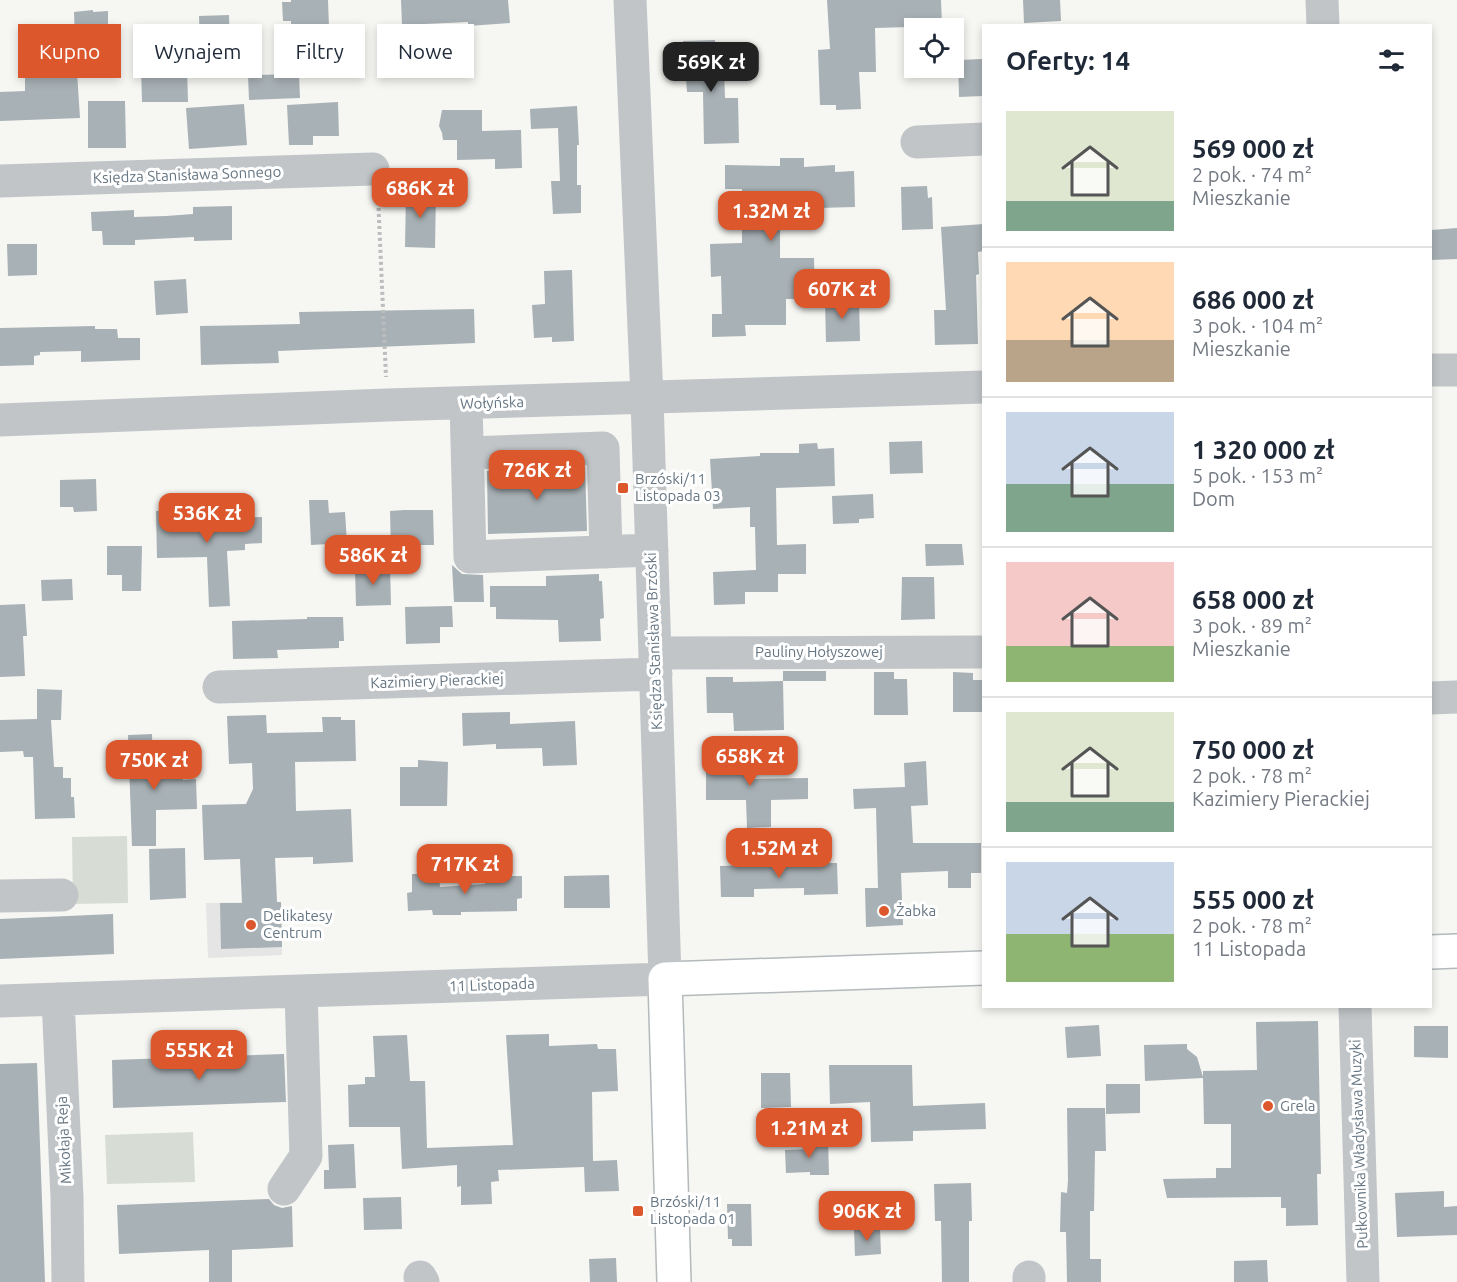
<!DOCTYPE html>
<html lang="pl">
<meta charset="utf-8">
<style>
body{margin:0;font-family:Ubuntu,sans-serif;background:#f6f6f7;color:#1f2937;height:100vh;display:flex;flex-direction:column;font-size:22px;white-space:nowrap}
*{box-sizing:border-box;margin:0}
p{font-size:20px;color:#747a83}
.icon{flex:none;width:33px;height:33px;fill:none;stroke:currentColor;stroke-width:2;stroke-linecap:round;stroke-linejoin:round}
.map{position:relative;flex:1;overflow:hidden}
.drawer{position:absolute;left:982px;top:24px;width:450px;height:984px;display:flex;flex-direction:column;background:#fff;border-radius:0px;box-shadow:0 3px 9px #0003}
.drawer>*{flex:none}
.banner{position:absolute;left:18px;top:24px;width:570px;height:54px;display:flex;gap:12px}
.fabs{position:absolute;left:904px;top:18px;display:grid;gap:12px}
.fabs a{display:grid;place-items:center;width:60px;height:60px;border-radius:0px;background:#fff;box-shadow:0 3px 9px #0003;font-size:30px}
.price{position:absolute;translate:-50% -51px;padding:0 14px;border-radius:12px;background:#dd572c;color:#fff;font-size:20px;line-height:39px;filter:drop-shadow(0 2px 3px #0008)}
.price::after{content:'';position:absolute;left:50%;top:36px;width:18px;height:14px;margin-left:-9px;background:inherit;clip-path:polygon(0 0,100% 0,50% 100%)}
.price.on{background:#222;color:#fff}
ul{padding:0;list-style:none}
li{display:flex;align-items:center;gap:18px;height:150px;padding:0 24px}
li+li{border-top:2px solid #e0e1e3}
li span{display:grid;place-items:center;flex:none;width:168px;height:120px;border-radius:0px;color:#555}
li>.icon{margin-inline-start:auto}
span .icon{width:72px;height:72px;fill:#fffc;stroke-width:1}
li b{font-size:26px}
h2{display:flex;justify-content:space-between;align-items:center;height:72px;padding:0 24px;font-size:26px}
.chip{padding:0 21px;border-radius:0px;background:#fff;box-shadow:0 3px 9px #0003;font-size:21px;line-height:54px}
.chip.on{background:#dd572c;color:#fff}
.map>svg:first-child{display:block}
.built{fill:#e4e5e4}
.green{fill:#d7ddd4}
.building{fill:#a8b1b5}
.lines{fill:none;stroke-linecap:round;stroke-linejoin:round}
.major-casing{stroke:#b4b9bc;stroke-width:36}
.path{stroke:#bbbdbf;stroke-width:4;stroke-dasharray:3 3;stroke-linecap:butt}
.minor{stroke:#c1c5c8;stroke-width:33}
.major{stroke:#fff;stroke-width:33}
.poi-dot{fill:#dd572c;stroke:#fff;stroke-width:2}
.labels{text-anchor:middle;stroke-width:6;stroke-linejoin:round;paint-order:stroke}
.street-label{font-size:15px;fill:#667683;stroke:#fff}
.poi-label{font-size:15px;fill:#667683;stroke:#fff;text-anchor:start}
</style>
<div class="map">
<svg width="1457" height="1282" viewBox="0 0 1457 1282">
<rect width="100%" height="100%" fill="#f6f6f3"/>
<path class="built" d="M 281,902 L 282,955 L 208,958 L 206,903 Z"/>
<path class="green" d="M 127,836 L 128,903 L 73,904 L 72,837 Z
M 193,1132 L 195,1182 L 107,1184 L 105,1135 Z"/>
<path class="building" d="M 291,0 L 328,0 L 329,27 L 291,26 L 291,21 L 283,21 L 282,2 L 291,2 Z
M 401,0 L 508,0 L 510,23 L 468,26 L 468,22 L 402,25 Z
M 827,0 L 941,0 L 942,26 L 875,28 L 876,72 L 859,72 L 861,109 L 836,110 L 836,105 L 820,105 L 818,50 L 830,49 Z
M 1023,0 L 1060,0 L 1061,21 L 1024,23 Z
M 93,10 L 93,12 L 108,11 L 108,40 L 75,41 L 74,12 Z
M 229,15 L 230,49 L 200,50 L 199,16 Z
M 715,40 L 716,67 L 724,67 L 725,98 L 738,98 L 739,143 L 704,144 L 703,92 L 687,92 L 683,41 Z
M 982,59 L 983,96 L 959,97 L 958,60 Z
M 141,67 L 187,67 L 188,102 L 142,102 Z
M 77,72 L 80,118 L 0,121 L 0,92 L 25,91 L 25,73 Z
M 299,74 L 300,98 L 249,100 L 248,75 Z
M 88,101 L 125,101 L 126,148 L 88,148 Z
M 338,102 L 339,136 L 313,136 L 313,145 L 289,145 L 287,105 Z
M 244,104 L 247,145 L 189,149 L 186,108 Z
M 577,106 L 579,145 L 577,145 L 577,185 L 581,185 L 581,213 L 553,214 L 551,181 L 560,181 L 558,128 L 531,129 L 530,109 Z
M 442,110 L 482,110 L 482,131 L 521,130 L 522,168 L 495,169 L 495,159 L 457,160 L 457,140 L 443,140 L 442,133 L 439,126 Z
M 780,158 L 804,158 L 804,167 L 835,165 L 835,172 L 854,171 L 855,207 L 780,209 L 780,258 L 814,258 L 815,299 L 786,299 L 786,325 L 745,325 L 746,336 L 712,337 L 712,314 L 722,314 L 721,276 L 711,277 L 710,244 L 742,243 L 742,189 L 725,189 L 725,165 L 780,166 Z
M 927,186 L 928,198 L 932,197 L 933,229 L 902,230 L 901,187 Z
M 406,190 L 436,191 L 435,248 L 405,247 Z
M 232,206 L 232,240 L 194,241 L 194,237 L 135,240 L 135,245 L 103,245 L 102,231 L 92,231 L 91,212 L 134,210 L 134,217 L 166,216 L 193,214 L 193,207 Z
M 984,224 L 984,251 L 978,252 L 979,274 L 976,275 L 978,344 L 935,345 L 934,310 L 946,310 L 941,227 Z
M 1457,228 L 1457,259 L 1431,260 L 1431,230 Z
M 7,244 L 37,244 L 37,275 L 8,276 Z
M 572,270 L 574,341 L 552,342 L 552,337 L 534,338 L 532,305 L 545,304 L 544,271 Z
M 186,279 L 188,313 L 156,315 L 154,281 Z
M 859,298 L 860,341 L 826,342 L 825,299 Z
M 474,309 L 475,343 L 278,351 L 279,363 L 201,365 L 200,326 L 300,324 L 299,312 Z
M 95,326 L 95,329 L 117,329 L 118,338 L 140,338 L 140,360 L 81,362 L 81,351 L 40,352 L 40,355 L 34,356 L 34,365 L 0,366 L 0,328 Z
M 922,441 L 923,473 L 890,474 L 889,442 Z
M 817,443 L 818,449 L 834,448 L 835,486 L 776,488 L 777,545 L 806,544 L 806,574 L 778,574 L 778,592 L 745,592 L 745,604 L 714,605 L 713,572 L 756,570 L 755,527 L 750,527 L 750,507 L 713,509 L 710,459 L 760,456 L 760,453 L 799,453 L 799,444 Z
M 585,467 L 587,531 L 488,534 L 487,471 Z
M 96,479 L 97,511 L 74,512 L 73,507 L 60,507 L 60,480 Z
M 873,494 L 874,518 L 859,519 L 859,523 L 833,524 L 832,496 Z
M 309,500 L 328,500 L 329,513 L 345,512 L 347,543 L 311,545 Z
M 200,510 L 201,518 L 262,517 L 262,543 L 245,544 L 245,550 L 227,551 L 230,606 L 209,607 L 207,557 L 157,558 L 156,511 Z
M 404,510 L 433,510 L 434,545 L 413,545 L 414,550 L 391,551 L 390,511 Z
M 925,544 L 962,544 L 964,565 L 926,566 Z
M 107,546 L 142,546 L 141,591 L 122,591 L 122,575 L 107,575 Z
M 452,565 L 462,574 L 483,575 L 484,602 L 454,602 Z
M 390,567 L 391,605 L 356,606 L 355,568 Z
M 599,574 L 599,581 L 602,581 L 604,618 L 600,619 L 601,641 L 559,642 L 558,620 L 496,619 L 496,607 L 490,607 L 490,586 L 546,586 L 546,576 Z
M 902,577 L 934,577 L 935,619 L 901,620 Z
M 72,579 L 73,600 L 42,601 L 41,580 Z
M 25,604 L 27,636 L 23,636 L 25,676 L 0,677 L 0,605 Z
M 452,606 L 453,627 L 440,627 L 440,643 L 406,644 L 405,607 Z
M 307,617 L 343,617 L 344,641 L 339,641 L 339,648 L 277,650 L 278,658 L 233,659 L 232,621 L 307,619 Z
M 783,671 L 826,671 L 826,681 L 783,681 L 784,730 L 734,731 L 733,713 L 707,713 L 706,677 L 733,677 L 733,682 L 783,681 Z
M 874,672 L 894,672 L 894,679 L 907,679 L 908,715 L 874,715 Z
M 953,672 L 973,673 L 973,680 L 984,680 L 984,712 L 953,712 Z
M 37,689 L 62,690 L 61,720 L 51,720 L 54,767 L 63,767 L 63,778 L 71,778 L 71,797 L 74,797 L 75,818 L 35,819 L 33,757 L 24,757 L 23,751 L 0,752 L 0,720 L 37,719 Z
M 510,712 L 510,724 L 575,721 L 577,765 L 543,766 L 542,748 L 496,749 L 496,744 L 463,746 L 462,713 Z
M 266,715 L 267,733 L 323,732 L 322,717 L 341,717 L 341,720 L 355,720 L 356,761 L 295,762 L 296,811 L 351,809 L 353,862 L 313,864 L 313,857 L 275,858 L 277,902 L 281,902 L 282,947 L 221,949 L 220,903 L 242,903 L 240,859 L 204,860 L 202,805 L 246,804 L 253,789 L 252,763 L 229,764 L 227,716 Z
M 152,734 L 153,771 L 183,770 L 183,780 L 196,779 L 197,809 L 156,810 L 156,846 L 132,846 L 128,735 Z
M 710,753 L 750,754 L 750,779 L 808,778 L 808,799 L 771,800 L 771,827 L 747,828 L 746,800 L 706,800 L 706,771 L 710,771 Z
M 418,760 L 448,762 L 447,806 L 400,806 L 400,767 L 418,767 Z
M 926,761 L 928,805 L 911,806 L 913,843 L 981,843 L 981,873 L 971,873 L 971,888 L 948,888 L 948,871 L 901,873 L 903,925 L 866,927 L 865,888 L 878,888 L 876,808 L 854,809 L 853,789 L 905,787 L 904,763 Z
M 185,848 L 186,898 L 150,900 L 149,849 Z
M 814,863 L 837,863 L 838,894 L 804,895 L 804,888 L 754,889 L 754,897 L 721,897 L 720,866 Z
M 439,873 L 440,887 L 485,884 L 485,874 L 509,873 L 509,876 L 522,876 L 522,898 L 517,899 L 517,911 L 461,912 L 461,915 L 433,915 L 432,910 L 408,911 L 407,893 L 412,892 L 412,874 Z
M 609,875 L 610,908 L 564,908 L 564,876 Z
M 113,914 L 114,954 L 0,959 L 0,919 Z
M 1318,1021 L 1321,1174 L 1317,1174 L 1318,1225 L 1286,1226 L 1286,1208 L 1281,1208 L 1281,1197 L 1167,1198 L 1163,1179 L 1216,1178 L 1216,1168 L 1231,1168 L 1231,1124 L 1204,1124 L 1203,1078 L 1145,1081 L 1144,1045 L 1187,1044 L 1187,1049 L 1197,1057 L 1203,1077 L 1203,1071 L 1257,1070 L 1256,1022 Z
M 1099,1025 L 1101,1056 L 1067,1058 L 1065,1027 Z
M 1414,1026 L 1448,1026 L 1448,1058 L 1414,1057 Z
M 549,1034 L 549,1046 L 597,1044 L 598,1049 L 616,1049 L 618,1091 L 592,1092 L 593,1161 L 617,1160 L 619,1191 L 585,1192 L 584,1167 L 498,1170 L 499,1181 L 491,1182 L 492,1204 L 461,1205 L 461,1186 L 457,1187 L 457,1165 L 402,1169 L 400,1127 L 349,1127 L 348,1085 L 365,1084 L 365,1077 L 375,1077 L 373,1036 L 407,1035 L 410,1081 L 425,1081 L 427,1148 L 513,1145 L 506,1035 Z
M 284,1054 L 286,1102 L 113,1108 L 112,1060 Z
M 37,1063 L 45,1282 L 0,1282 L 0,1064 Z
M 829,1065 L 912,1065 L 913,1106 L 985,1103 L 986,1129 L 913,1131 L 913,1141 L 871,1142 L 870,1102 L 830,1104 Z
M 761,1073 L 790,1073 L 791,1107 L 761,1108 Z
M 1106,1084 L 1140,1084 L 1140,1113 L 1106,1114 Z
M 1067,1108 L 1105,1108 L 1106,1151 L 1095,1151 L 1094,1211 L 1090,1211 L 1090,1259 L 1101,1259 L 1101,1282 L 1067,1282 L 1066,1232 L 1060,1232 L 1061,1192 L 1067,1193 L 1068,1180 Z
M 809,1138 L 828,1139 L 829,1175 L 810,1175 L 810,1172 L 786,1173 L 785,1150 L 809,1149 Z
M 354,1144 L 356,1188 L 324,1189 L 324,1170 L 329,1170 L 328,1145 Z
M 971,1183 L 972,1221 L 969,1221 L 969,1282 L 942,1282 L 941,1221 L 935,1221 L 934,1184 Z
M 1444,1191 L 1444,1207 L 1457,1206 L 1457,1235 L 1397,1237 L 1395,1193 Z
M 401,1197 L 402,1229 L 364,1230 L 363,1198 Z
M 269,1199 L 274,1205 L 282,1208 L 292,1206 L 293,1247 L 232,1250 L 232,1282 L 209,1282 L 209,1250 L 119,1254 L 117,1205 Z
M 727,1204 L 751,1204 L 752,1246 L 732,1246 L 732,1239 L 728,1239 Z
M 880,1228 L 881,1254 L 855,1256 L 854,1229 Z
M 616,1258 L 617,1282 L 590,1282 L 589,1259 Z
M 1267,1260 L 1268,1282 L 1234,1282 L 1234,1261 Z"/>
<g class="lines">
<g class="major-casing">
<path id="major" d="M 1431,952 L 1457,951
M 674,1282 L 665,979 L 984,968"/>
</g>
<path class="path" d="M 378,196 L 386,377"/>
<path class="minor" d="M 1322,0 L 1323,26
M 917,142 L 984,139
M 0,181 L 373,169
M 1431,370 L 1457,370
M 466,403 L 470,557 L 652,550
M 0,420 L 387,405 L 984,387
M 468,453 L 603,448 L 606,552
M 655,653 L 984,652
M 219,687 L 656,674
M 1431,698 L 1457,697
M 0,896 L 62,895
M 58,999 L 67,1197 L 68,1282
M 0,1001 L 665,979 L 647,398 L 630,0
M 1355,1006 L 1363,1282
M 284,1189 L 306,1156 L 301,991
M 420,1277 L 423,1282
M 1029,1277 L 1029,1282"/>
<use href="#major" class="major"/>
</g>
<g class="poi-dot">
<rect x="617" y="482" width="12" height="12" rx="3"/>
<circle cx="884" cy="911" r="6"/>
<circle cx="251" cy="925" r="6"/>
<circle cx="1268" cy="1106" r="6"/>
<rect x="632" y="1205" width="12" height="12" rx="3"/>
</g>
<g class="labels">
<g class="street-label">
<text transform="translate(187 175) rotate(-2)" y="5">Księdza Stanisława Sonnego</text>
<text transform="translate(492 403) rotate(-2)" y="5">Wołyńska</text>
<text transform="translate(654 641) rotate(-92)" y="5">Księdza Stanisława Brzóski</text>
<text x="819" y="657">Pauliny Hołyszowej</text>
<text transform="translate(437 681) rotate(-2)" y="5">Kazimiery Pierackiej</text>
<text transform="translate(492 985) rotate(-2)" y="5">11 Listopada</text>
<text transform="translate(64 1140) rotate(-93)" y="5">Mikołaja Reja</text>
<text transform="translate(1359 1144) rotate(-92)" y="5">Pułkownika Władysława Muzyki</text>
</g>
<g class="poi-label">
<text x="635" y="484">Brzóski/11<tspan x="635" dy="17">Listopada 03</tspan></text>
<text x="896" y="916">Żabka</text>
<text x="263" y="921">Delikatesy<tspan x="263" dy="17">Centrum</tspan></text>
<text x="1280" y="1111">Grela</text>
<text x="650" y="1207">Brzóski/11<tspan x="650" dy="17">Listopada 01</tspan></text>
</g>
</g>
</svg>
<div class="fabs">
<a><svg class="icon" aria-label="locate" viewBox="0 0 24 24"><circle cx="12" cy="12" r="6"/><path d="M12 2v4M12 18v4M2 12h4M18 12h4"/></svg></a>
</div>
<b class="price on" style="left:711px;top:93px">569K zł</b>
<b class="price" style="left:420px;top:219px">686K zł</b>
<b class="price" style="left:771px;top:242px">1.32M zł</b>
<b class="price" style="left:842px;top:320px">607K zł</b>
<b class="price" style="left:537px;top:501px">726K zł</b>
<b class="price" style="left:207px;top:544px">536K zł</b>
<b class="price" style="left:373px;top:586px">586K zł</b>
<b class="price" style="left:750px;top:787px">658K zł</b>
<b class="price" style="left:154px;top:791px">750K zł</b>
<b class="price" style="left:779px;top:879px">1.52M zł</b>
<b class="price" style="left:465px;top:895px">717K zł</b>
<b class="price" style="left:199px;top:1081px">555K zł</b>
<b class="price" style="left:809px;top:1159px">1.21M zł</b>
<b class="price" style="left:867px;top:1242px">906K zł</b>
<div class="banner">
<a class="chip on">Kupno</a>
<a class="chip">Wynajem</a>
<a class="chip">Filtry</a>
<a class="chip">Nowe</a>
</div>
<section class="drawer">
<h2>Oferty: 14<svg class="icon" aria-label="filters" viewBox="0 0 24 24"><path d="M4 7h16M4 17h16"/><circle cx="9" cy="7" r="2"/><circle cx="15" cy="17" r="2"/></svg></h2>
<ul>
<li><span style="background:linear-gradient(#dfe7d0 75%,#7fa58c 0)"><svg class="icon" aria-label="home" viewBox="0 0 24 24"><path d="M3 11l9-7 9 7M6 9v11h12V9"/></svg></span><div><b>569 000 zł</b><p>2 pok. · 74 m²</p><p>Mieszkanie</p></div></li>
<li><span style="background:linear-gradient(#ffd9b3 65%,#b9a48a 0)"><svg class="icon" aria-label="home" viewBox="0 0 24 24"><path d="M3 11l9-7 9 7M6 9v11h12V9"/></svg></span><div><b>686 000 zł</b><p>3 pok. · 104 m²</p><p>Mieszkanie</p></div></li>
<li><span style="background:linear-gradient(#c9d6e8 60%,#7fa58c 0)"><svg class="icon" aria-label="home" viewBox="0 0 24 24"><path d="M3 11l9-7 9 7M6 9v11h12V9"/></svg></span><div><b>1 320 000 zł</b><p>5 pok. · 153 m²</p><p>Dom</p></div></li>
<li><span style="background:linear-gradient(#f6c9c9 70%,#8fb573 0)"><svg class="icon" aria-label="home" viewBox="0 0 24 24"><path d="M3 11l9-7 9 7M6 9v11h12V9"/></svg></span><div><b>658 000 zł</b><p>3 pok. · 89 m²</p><p>Mieszkanie</p></div></li>
<li><span style="background:linear-gradient(#dfe7d0 75%,#7fa58c 0)"><svg class="icon" aria-label="home" viewBox="0 0 24 24"><path d="M3 11l9-7 9 7M6 9v11h12V9"/></svg></span><div><b>750 000 zł</b><p>2 pok. · 78 m²</p><p>Kazimiery Pierackiej</p></div></li>
<li><span style="background:linear-gradient(#c9d6e8 60%,#8fb573 0)"><svg class="icon" aria-label="home" viewBox="0 0 24 24"><path d="M3 11l9-7 9 7M6 9v11h12V9"/></svg></span><div><b>555 000 zł</b><p>2 pok. · 78 m²</p><p>11 Listopada</p></div></li>
</ul>
</section>
</div>
